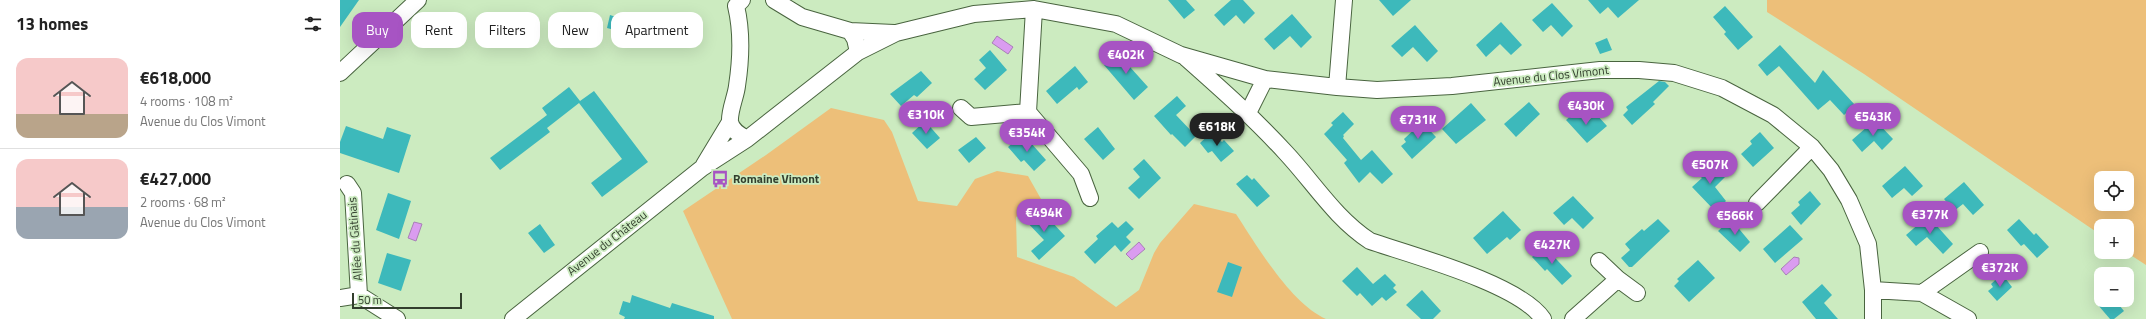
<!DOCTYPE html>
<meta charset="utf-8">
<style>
body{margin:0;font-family:"Titillium Web",sans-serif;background:#f2f2f2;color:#222;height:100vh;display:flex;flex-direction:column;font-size:15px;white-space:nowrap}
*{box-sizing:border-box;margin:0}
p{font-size:13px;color:#767676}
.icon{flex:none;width:22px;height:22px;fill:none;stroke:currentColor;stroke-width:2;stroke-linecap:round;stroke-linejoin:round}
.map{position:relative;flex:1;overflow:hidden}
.details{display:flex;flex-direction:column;background:#fff;width:340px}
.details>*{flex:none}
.hud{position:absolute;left:12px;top:12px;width:380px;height:36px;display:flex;gap:8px}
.controls{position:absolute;left:1754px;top:171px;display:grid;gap:8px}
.controls a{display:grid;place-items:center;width:40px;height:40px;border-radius:8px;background:#fff;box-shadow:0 4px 16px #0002;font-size:20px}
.scale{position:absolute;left:12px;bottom:10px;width:110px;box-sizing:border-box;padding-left:4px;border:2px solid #323e2d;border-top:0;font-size:11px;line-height:14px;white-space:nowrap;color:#323e2d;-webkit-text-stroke:3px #ccebc0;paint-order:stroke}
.price{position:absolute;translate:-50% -34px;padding:0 9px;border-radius:14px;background:#a754c3;color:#fff;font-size:13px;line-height:26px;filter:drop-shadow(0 1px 2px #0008)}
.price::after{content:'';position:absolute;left:50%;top:24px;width:12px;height:9px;margin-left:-6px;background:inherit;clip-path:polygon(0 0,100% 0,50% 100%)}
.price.on{background:#222;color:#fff}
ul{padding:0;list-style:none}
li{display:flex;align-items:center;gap:12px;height:100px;padding:0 16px}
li+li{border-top:1px solid #e0e0e0}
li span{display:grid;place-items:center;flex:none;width:112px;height:80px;border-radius:12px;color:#555}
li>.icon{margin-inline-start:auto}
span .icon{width:48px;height:48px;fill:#fffc;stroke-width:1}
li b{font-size:17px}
h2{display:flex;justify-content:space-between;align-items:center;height:48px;padding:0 16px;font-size:17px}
.pill{padding:0 14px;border-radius:12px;background:#fff;box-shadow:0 4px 16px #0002;font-size:14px;line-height:36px}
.pill.on{background:#a754c3;color:#fff}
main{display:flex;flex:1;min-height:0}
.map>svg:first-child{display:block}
.green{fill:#edbf79;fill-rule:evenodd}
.water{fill:#da9cf0;stroke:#a880b6}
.building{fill:#3db9bb}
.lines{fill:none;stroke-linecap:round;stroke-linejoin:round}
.street-casing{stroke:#49643f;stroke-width:18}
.street{stroke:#fff;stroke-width:16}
.labels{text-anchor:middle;stroke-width:3.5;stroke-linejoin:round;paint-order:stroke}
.street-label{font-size:12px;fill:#323e2d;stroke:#ccebc0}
.poi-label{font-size:12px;font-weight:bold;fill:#323e2d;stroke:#ccebc0;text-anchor:start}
</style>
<main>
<section class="details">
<h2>13 homes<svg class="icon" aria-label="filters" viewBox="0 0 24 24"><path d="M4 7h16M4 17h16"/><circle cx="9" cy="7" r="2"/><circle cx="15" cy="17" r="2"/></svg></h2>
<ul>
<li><span style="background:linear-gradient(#f6c9c9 70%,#b9a48a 0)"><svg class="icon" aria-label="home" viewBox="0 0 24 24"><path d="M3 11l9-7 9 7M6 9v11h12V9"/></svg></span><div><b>€618,000</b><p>4 rooms · 108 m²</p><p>Avenue du Clos Vimont</p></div></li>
<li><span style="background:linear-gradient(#f6c9c9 60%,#9aa5b1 0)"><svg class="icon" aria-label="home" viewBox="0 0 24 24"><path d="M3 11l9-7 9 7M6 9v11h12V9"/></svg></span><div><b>€427,000</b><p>2 rooms · 68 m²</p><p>Avenue du Clos Vimont</p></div></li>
</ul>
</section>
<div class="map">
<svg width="1806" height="319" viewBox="0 0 1806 319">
<rect width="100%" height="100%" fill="#ccebc0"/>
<path class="green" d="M 1427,0 L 1806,0 L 1806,265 L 1786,252 L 1787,226 L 1761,226 L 1761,235 L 1524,74 L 1427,12 ZM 1761,178 L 1787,178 L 1787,204 L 1761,204 Z
M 491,108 L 544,120 L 552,132 L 578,201 L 617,206 L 635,179 L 657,171 L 688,176 L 701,199 L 676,217 L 677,257 L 734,277 L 776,307 L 799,290 L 814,253 L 820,243 L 854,204 L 896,214 C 917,246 951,304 986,319 L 392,319 L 343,211 L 426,155 Z"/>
<path class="water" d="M 657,36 L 673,47 L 668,54 L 652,43 Z
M 74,222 L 82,224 L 76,241 L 68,238 Z
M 799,242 L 805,249 L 792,260 L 786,254 Z
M 1454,257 L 1459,258 L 1459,264 L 1446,275 L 1441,269 Z"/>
<path class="building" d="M 0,0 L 19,0 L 0,27 Z
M 828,0 L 846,0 L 855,10 L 844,19 Z
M 891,0 L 903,0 L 915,13 L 904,24 L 896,15 L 884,26 L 874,15 Z
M 1039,0 L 1071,0 L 1053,16 Z
M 1248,0 L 1299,0 L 1278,18 L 1268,7 L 1260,14 Z
M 1212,3 L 1233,26 L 1222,37 L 1211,25 L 1203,32 L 1192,20 Z
M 1385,6 L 1413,37 L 1398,50 L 1384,34 L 1386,32 L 1373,17 Z
M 952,14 L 972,37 L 961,48 L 950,36 L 934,50 L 924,39 Z
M 270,15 L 285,20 L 282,32 L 267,28 Z
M 1161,22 L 1182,45 L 1171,55 L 1160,44 L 1146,57 L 1136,45 Z
M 1075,25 L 1098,51 L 1087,62 L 1073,47 L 1062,57 L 1051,46 Z
M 1267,38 L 1272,50 L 1260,54 L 1255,43 Z
M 1440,45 L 1475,83 L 1483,70 L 1515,105 L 1504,115 L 1490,100 L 1478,110 L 1439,66 L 1427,76 L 1418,65 Z
M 650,50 L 667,70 L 645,90 L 634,79 L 646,68 L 639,60 Z
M 780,50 L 789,60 L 787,61 L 792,66 L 790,67 L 808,87 L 794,100 L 764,65 Z
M 735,66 L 748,82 L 739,90 L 737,87 L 717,104 L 706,91 Z
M 581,71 L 592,83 L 577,97 L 574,95 L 561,106 L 550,94 Z
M 1319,81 L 1325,82 L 1329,86 L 1313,102 L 1315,104 L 1292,125 L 1283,115 L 1288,110 L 1286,107 Z
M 229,87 L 240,101 L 254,91 L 308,162 L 262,197 L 251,183 L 282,159 L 239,103 L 207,128 L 210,132 L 160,170 L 150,158 L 207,115 L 202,108 Z
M 837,96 L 846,106 L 836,115 L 856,136 L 845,147 L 832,134 L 831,135 L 814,116 Z
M 1189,102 L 1200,114 L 1176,137 L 1164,124 Z
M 1131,103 L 1146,120 L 1116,144 L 1102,129 Z
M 1238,110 L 1248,121 L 1256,114 L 1267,126 L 1247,143 L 1226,120 Z
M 1003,112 L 1014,124 L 1003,135 L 1004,136 L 1003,138 L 1021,160 L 1032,150 L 1053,174 L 1042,184 L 1030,172 L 1019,183 L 1004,163 L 1007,160 L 984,134 L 993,125 L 991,123 Z
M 1535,120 L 1553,139 L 1542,150 L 1534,141 L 1522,152 L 1512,140 Z
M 585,121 L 600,138 L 587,149 L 572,133 Z
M 1082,122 L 1096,137 L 1072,159 L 1061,146 L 1066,142 L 1064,139 Z
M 6,126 L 43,139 L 47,127 L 71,135 L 59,173 L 0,153 L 0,142 Z
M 758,127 L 775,149 L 763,160 L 744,139 Z
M 872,132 L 882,142 L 884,140 L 894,151 L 881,162 L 872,151 L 868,153 L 860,143 Z
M 1420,132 L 1434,148 L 1413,167 L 1401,154 L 1412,144 L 1410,141 Z
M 683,134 L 706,160 L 694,171 L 684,160 L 681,162 L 668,147 Z
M 636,137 L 646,148 L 629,163 L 618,150 Z
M 804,159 L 821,178 L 799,199 L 788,188 L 800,177 L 793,169 Z
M 1370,159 L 1386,176 L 1375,187 L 1386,201 L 1375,211 L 1352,187 L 1362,178 L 1356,172 Z
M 1565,166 L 1583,186 L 1572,196 L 1564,188 L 1552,198 L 1542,186 Z
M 907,175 L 912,180 L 914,178 L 930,196 L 917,207 L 896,184 Z
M 1624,182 L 1644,205 L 1633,215 L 1623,204 L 1614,211 L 1604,199 Z
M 1470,191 L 1481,204 L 1461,225 L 1451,213 L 1460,205 L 1458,202 Z
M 48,193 L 71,201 L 59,239 L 36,230 Z
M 1233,196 L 1254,218 L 1243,229 L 1232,218 L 1224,225 L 1213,213 Z
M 695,208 L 708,221 L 710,220 L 725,236 L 699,260 L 691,251 L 704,240 L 683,218 Z
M 1163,211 L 1181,230 L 1170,240 L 1167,237 L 1147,254 L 1133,238 Z
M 1588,216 L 1613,244 L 1603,254 L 1587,237 L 1576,246 L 1566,235 Z
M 1318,219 L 1330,231 L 1292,267 L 1289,267 L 1281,258 L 1290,250 L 1285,244 L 1302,229 L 1304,231 Z
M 1679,219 L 1694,235 L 1696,233 L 1709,247 L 1697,258 L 1684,244 L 1681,246 L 1667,230 Z
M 786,221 L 794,229 L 786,237 L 791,242 L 781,252 L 775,245 L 755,264 L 744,252 L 758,239 L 756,236 L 772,222 L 778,228 Z
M 1388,222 L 1393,227 L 1395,224 L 1410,242 L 1400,252 L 1378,231 Z
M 200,224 L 215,245 L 204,253 L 188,233 Z
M 1450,225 L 1463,239 L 1435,263 L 1423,249 Z
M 1204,246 L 1232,276 L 1222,285 L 1207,269 L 1205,271 L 1192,257 Z
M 47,253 L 71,260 L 61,291 L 38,283 Z
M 1358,260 L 1375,278 L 1349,302 L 1334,286 L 1339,281 L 1337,279 Z
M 888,262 L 902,267 L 892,297 L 877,292 Z
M 1017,267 L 1033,284 L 1045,274 L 1056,285 L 1053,288 L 1057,292 L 1046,301 L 1042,297 L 1032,306 L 1020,293 L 1017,296 L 1002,281 Z
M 1662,274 L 1672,287 L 1657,301 L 1648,291 L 1653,287 L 1651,284 Z
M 1482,284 L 1492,295 L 1484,303 L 1498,319 L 1476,319 L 1462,302 Z
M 1082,290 L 1101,311 L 1093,319 L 1081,319 L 1066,305 Z
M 292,295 L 330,308 L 332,303 L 374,316 L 374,319 L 284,319 L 285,317 L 279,314 L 283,301 L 290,303 Z
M 1765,300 L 1775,300 L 1784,311 L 1774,319 L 1770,319 L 1758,305 Z"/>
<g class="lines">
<g class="street-casing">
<path id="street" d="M 402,0 L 396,6 C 402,31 401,60 397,86 C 396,96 389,111 390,122 C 392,131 400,135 407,139 L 518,52 L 515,39 L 510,31 L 462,17 L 434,0
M 694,9 L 688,112 L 741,174 L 750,198
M 510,31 L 554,33
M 518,52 L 556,33 L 634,14 L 694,9 L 776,24 L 841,55 L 925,79 L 997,87 L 1037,90 L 1112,86 L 1260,70 L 1299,70 L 1334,73 L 1382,88 L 1433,115 L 1472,147 L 1491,170 L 1509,200 L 1528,244 L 1533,290 L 1533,319
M 846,58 C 881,89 915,119 946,153 C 974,183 995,218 1030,241 C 1071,255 1180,284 1203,319
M 0,73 L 78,0
M 997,87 L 1004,0
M 621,108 L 631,117 L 688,112
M 908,113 L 925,79
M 364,165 L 390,122
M 7,184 L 13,193 L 19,295
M 1417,203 L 1472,147
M 1259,261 L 1278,279 L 1297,293
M 1533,290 L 1582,293 L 1628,319
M 1582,293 L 1640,252
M 0,298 L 19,295 L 57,319
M 173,319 L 362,168 L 407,139
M 1233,319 L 1278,279"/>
</g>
<use href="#street" class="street"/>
</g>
<defs>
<g id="bus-bare" transform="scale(1.38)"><path d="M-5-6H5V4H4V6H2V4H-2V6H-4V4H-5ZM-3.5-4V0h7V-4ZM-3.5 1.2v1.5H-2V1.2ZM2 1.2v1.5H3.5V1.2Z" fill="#a754c3" stroke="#ccebc0" stroke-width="2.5" paint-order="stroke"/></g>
</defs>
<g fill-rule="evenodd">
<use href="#bus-bare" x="380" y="179"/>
</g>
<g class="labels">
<g class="street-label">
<text transform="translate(1211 76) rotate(-6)" y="4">Avenue du Clos Vimont</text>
<text transform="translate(15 239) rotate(-94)" y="4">Allée du Gâtinais</text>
<text transform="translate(267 243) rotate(-38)" y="4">Avenue du Château</text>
</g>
<g class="poi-label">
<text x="393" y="183">Romaine Vimont</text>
</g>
</g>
</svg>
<div class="controls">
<a><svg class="icon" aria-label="locate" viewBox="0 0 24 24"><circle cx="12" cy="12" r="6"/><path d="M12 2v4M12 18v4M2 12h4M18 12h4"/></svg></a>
<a>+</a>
<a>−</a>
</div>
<div class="scale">50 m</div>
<b class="price" style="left:786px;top:75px">€402K</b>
<b class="price" style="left:1246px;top:126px">€430K</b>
<b class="price" style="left:586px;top:135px">€310K</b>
<b class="price" style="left:1533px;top:137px">€543K</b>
<b class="price" style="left:1078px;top:140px">€731K</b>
<b class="price on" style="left:877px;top:147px">€618K</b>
<b class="price" style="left:687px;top:153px">€354K</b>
<b class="price" style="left:1370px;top:185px">€507K</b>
<b class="price" style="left:704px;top:233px">€494K</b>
<b class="price" style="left:1590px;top:235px">€377K</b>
<b class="price" style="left:1395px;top:236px">€566K</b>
<b class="price" style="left:1212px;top:265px">€427K</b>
<b class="price" style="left:1660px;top:288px">€372K</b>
<div class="hud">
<a class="pill on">Buy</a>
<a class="pill">Rent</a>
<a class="pill">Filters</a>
<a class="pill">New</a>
<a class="pill">Apartment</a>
</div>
</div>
</main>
